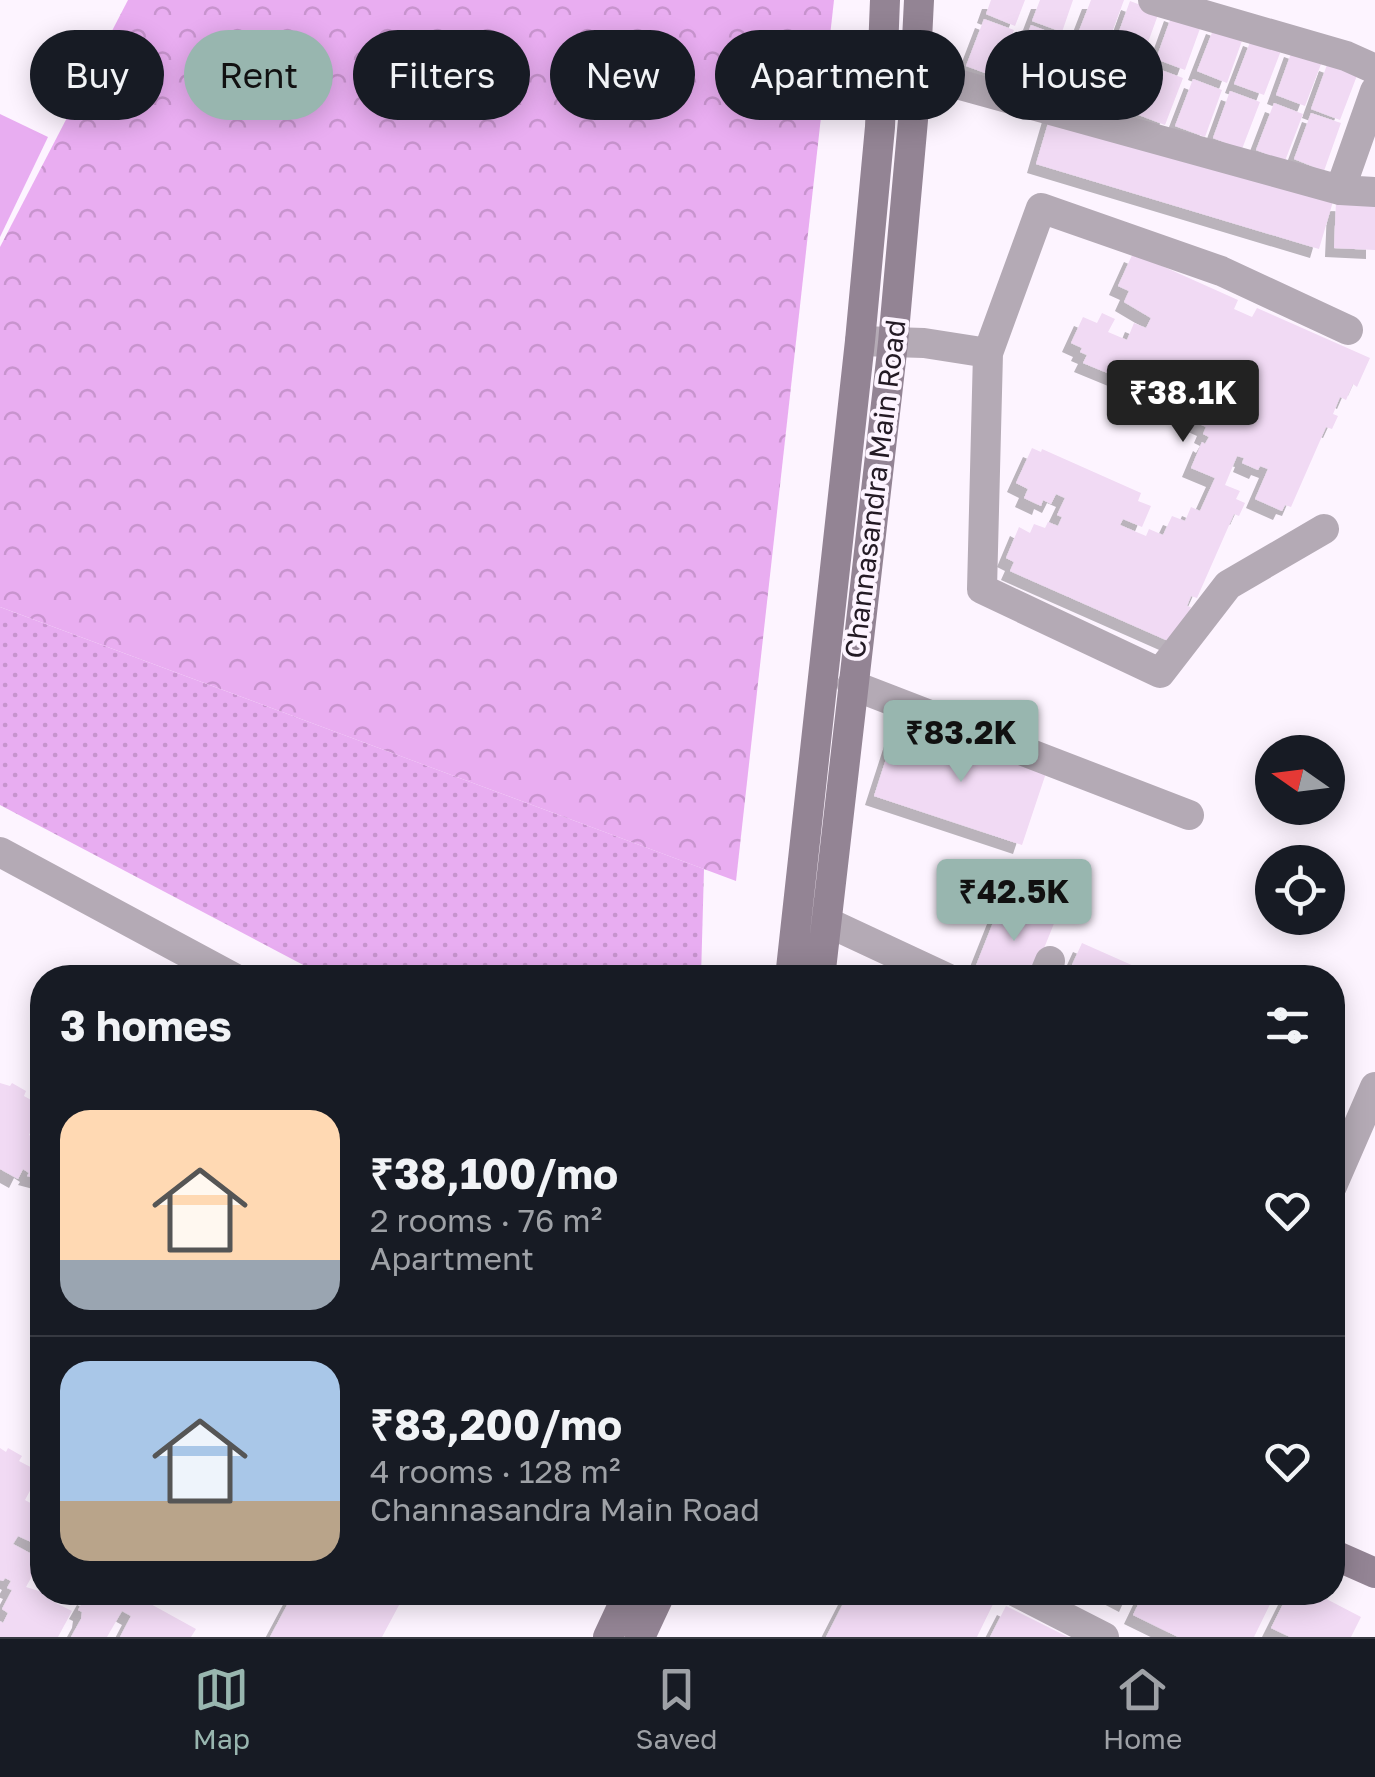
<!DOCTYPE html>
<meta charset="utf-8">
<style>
body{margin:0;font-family:"Golos Text",sans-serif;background:#242831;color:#f1f3f6;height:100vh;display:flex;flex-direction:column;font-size:38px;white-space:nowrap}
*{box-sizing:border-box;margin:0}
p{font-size:32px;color:#9ea1a6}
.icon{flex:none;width:55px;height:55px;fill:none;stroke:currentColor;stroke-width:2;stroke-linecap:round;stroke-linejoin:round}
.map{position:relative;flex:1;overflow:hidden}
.side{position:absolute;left:30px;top:965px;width:1315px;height:640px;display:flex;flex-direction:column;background:#171b24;border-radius:40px;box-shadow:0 5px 25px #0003}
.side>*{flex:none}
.banner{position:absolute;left:30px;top:30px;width:1315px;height:90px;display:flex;gap:20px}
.needle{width:65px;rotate:284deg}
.tools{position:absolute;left:1255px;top:735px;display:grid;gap:20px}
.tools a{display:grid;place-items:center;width:90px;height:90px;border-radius:50%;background:#171b24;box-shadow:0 5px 25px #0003;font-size:50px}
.price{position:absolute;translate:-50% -85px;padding:0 22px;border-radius:10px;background:#98b6af;color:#111;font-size:32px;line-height:65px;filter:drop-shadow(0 2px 5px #0008)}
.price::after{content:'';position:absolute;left:50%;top:60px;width:30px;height:22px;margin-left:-15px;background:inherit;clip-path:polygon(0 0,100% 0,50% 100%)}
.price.active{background:#222;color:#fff}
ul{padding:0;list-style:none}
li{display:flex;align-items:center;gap:30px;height:250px;padding:0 30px}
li+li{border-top:2px solid #363941}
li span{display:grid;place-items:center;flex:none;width:280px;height:200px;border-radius:30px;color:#555}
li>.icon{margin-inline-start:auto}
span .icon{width:120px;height:120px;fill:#fffc;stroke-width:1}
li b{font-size:42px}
h2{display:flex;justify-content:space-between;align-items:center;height:120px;padding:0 30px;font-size:42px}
.tag{padding:0 35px;border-radius:45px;background:#171b24;box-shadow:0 5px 25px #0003;font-size:35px;line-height:90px}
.tag.active{background:#98b6af;color:#111}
.tabs{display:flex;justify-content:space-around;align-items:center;height:140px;border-top:2px solid #363941;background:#171b24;font-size:28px;color:#9ea1a6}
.tabs a{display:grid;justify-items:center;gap:5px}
.tabs .active{color:#98b6af}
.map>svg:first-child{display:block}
.grass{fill:url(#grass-dots)}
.forest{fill:url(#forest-crowns)}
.pitch{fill:#e8adf1}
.building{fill:#f1daf4;filter:url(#shadow)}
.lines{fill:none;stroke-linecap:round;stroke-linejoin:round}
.street{stroke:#b4aab5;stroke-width:30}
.secondary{stroke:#938494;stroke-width:30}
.labels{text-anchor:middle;stroke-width:8;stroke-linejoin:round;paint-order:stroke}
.street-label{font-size:28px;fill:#231a24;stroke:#fdf4ff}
</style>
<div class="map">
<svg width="1375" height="1637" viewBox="0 0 1375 1637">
<defs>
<pattern id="grass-dots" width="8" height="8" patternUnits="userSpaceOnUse" patternTransform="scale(2.5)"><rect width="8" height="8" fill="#e8adf1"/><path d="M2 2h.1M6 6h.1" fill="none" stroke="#c794ce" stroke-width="1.8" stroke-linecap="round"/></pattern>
<pattern id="forest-crowns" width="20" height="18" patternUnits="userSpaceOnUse" patternTransform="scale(2.5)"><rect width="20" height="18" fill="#e9adf1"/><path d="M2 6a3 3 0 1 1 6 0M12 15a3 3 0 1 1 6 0" fill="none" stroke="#c894ce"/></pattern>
<filter id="shadow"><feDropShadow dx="-9" dy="9" stdDeviation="0" flood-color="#0004"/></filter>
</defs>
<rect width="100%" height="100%" fill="#fdf4ff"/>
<path class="grass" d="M 0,607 L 704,869 L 701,977 L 326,977 L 0,805 Z"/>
<path class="forest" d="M 128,0 L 834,0 L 736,881 L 0,607 L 0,247 Z"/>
<path class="pitch" d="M 0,114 L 48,137 L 0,237 Z"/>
<path class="building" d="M 991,0 L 1025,0 L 1015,26 L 986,14 Z
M 1040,0 L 1073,0 L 1062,32 L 1032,21 Z
M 1091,0 L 1124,0 L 1107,46 L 1077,36 Z
M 1130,1 L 1159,12 L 1142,59 L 1113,48 Z
M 1173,12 L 1202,23 L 1185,70 L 1156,59 Z
M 984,19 L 1014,30 L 996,77 L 966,66 Z
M 1031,25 L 1060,36 L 1042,84 L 1013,72 Z
M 1215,25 L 1244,35 L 1227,83 L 1197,71 Z
M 1252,37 L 1282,48 L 1264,95 L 1234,84 Z
M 1076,40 L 1105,51 L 1088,98 L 1058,87 Z
M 1293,48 L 1323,59 L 1305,106 L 1276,95 Z
M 1110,52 L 1140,63 L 1123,110 L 1093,100 Z
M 1328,62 L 1358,73 L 1340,120 L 1311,109 Z
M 1153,67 L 1183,78 L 1165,125 L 1136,114 Z
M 1193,79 L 1222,90 L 1205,137 L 1175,126 Z
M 1230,91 L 1260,102 L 1242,149 L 1213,138 Z
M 1274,103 L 1303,114 L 1285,161 L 1256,150 Z
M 1051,113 L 1334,198 L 1319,249 L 1036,164 Z
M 1311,113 L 1341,123 L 1324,171 L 1294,159 Z
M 1336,202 L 1375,203 L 1375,250 L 1334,248 Z
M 1133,253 L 1238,300 L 1234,309 L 1252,317 L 1257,308 L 1370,358 L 1357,387 L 1353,384 L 1346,400 L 1340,397 L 1333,414 L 1338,416 L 1332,429 L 1326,427 L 1291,507 L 1285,505 L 1282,511 L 1255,499 L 1268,469 L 1260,466 L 1258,470 L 1242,463 L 1244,458 L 1237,456 L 1225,485 L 1240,491 L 1236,499 L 1245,503 L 1239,516 L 1234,514 L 1197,598 L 1191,596 L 1187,606 L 1191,607 L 1175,644 L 1010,571 L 1014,562 L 1006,558 L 1019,527 L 1030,533 L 1034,524 L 1045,528 L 1048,522 L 1058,526 L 1062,517 L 1057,515 L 1065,498 L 1056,494 L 1051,504 L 1043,500 L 1041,506 L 1024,498 L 1028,489 L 1016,483 L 1032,448 L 1041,452 L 1042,449 L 1141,493 L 1138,501 L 1151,506 L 1142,527 L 1123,519 L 1120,525 L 1146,536 L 1149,529 L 1163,535 L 1172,516 L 1185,521 L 1191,507 L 1200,511 L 1215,478 L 1191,468 L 1202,442 L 1205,444 L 1209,437 L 1203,434 L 1206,427 L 1195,422 L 1197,416 L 1188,411 L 1190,407 L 1083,363 L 1087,355 L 1080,352 L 1082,348 L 1071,343 L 1083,317 L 1097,323 L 1102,313 L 1115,319 L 1108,332 L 1127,340 L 1134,323 L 1146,328 L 1151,318 L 1124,302 L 1129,291 L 1118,286 Z
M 897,725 L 981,754 L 983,748 L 1047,770 L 1022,845 L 874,796 Z
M 1002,900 L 1055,921 L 1032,978 L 971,978 Z
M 1082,943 L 1161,978 L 1066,978 Z
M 0,1083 L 10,1086 L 12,1083 L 26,1091 L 24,1096 L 42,1106 L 29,1135 L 38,1140 L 42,1132 L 42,1180 L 27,1176 L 29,1173 L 23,1169 L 18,1179 L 0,1169 Z
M 0,1448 L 6,1452 L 8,1448 L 22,1456 L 19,1461 L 40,1472 L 25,1500 L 34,1505 L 42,1489 L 42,1547 L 18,1536 L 13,1544 L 41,1559 L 34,1577 L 32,1576 L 26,1587 L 39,1591 L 42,1584 L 42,1592 L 55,1596 L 52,1601 L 72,1611 L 58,1637 L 0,1637 L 0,1621 L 3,1623 L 8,1613 L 2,1609 L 12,1590 L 7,1588 L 11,1581 L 5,1578 L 3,1581 L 0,1580 Z
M 95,1592 L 129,1592 L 196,1629 L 191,1637 L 120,1637 L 131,1616 L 122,1611 L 107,1637 L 71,1637 L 81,1619 L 82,1612 L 78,1610 L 86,1596 L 92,1599 Z
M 294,1592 L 406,1592 L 382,1637 L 270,1637 Z
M 849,1592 L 986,1592 L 996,1598 L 977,1637 L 826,1637 Z
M 1107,1592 L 1133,1592 L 1128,1603 Z
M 1144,1592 L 1276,1592 L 1254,1637 L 1178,1637 L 1133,1615 Z
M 1289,1592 L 1313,1592 L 1361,1617 L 1351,1637 L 1290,1637 L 1271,1628 Z
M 1006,1606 L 1068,1637 L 990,1637 Z"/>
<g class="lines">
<path class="street" d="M 1153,0 L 1346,56 L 1375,69
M 917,73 L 1340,190 L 1375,192
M 1340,190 L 1375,91
M 860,341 L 924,343 L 988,353 L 1041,208 L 1221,271 L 1348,330
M 988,353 L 982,589 L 1160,673 L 1228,585 L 1324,529
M 852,685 L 1189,815
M 0,852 L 234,978
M 827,922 L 947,978
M 1043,978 L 1050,961
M 1332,1186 L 1375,1087
M 1016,1592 L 1104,1637"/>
<path class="secondary" d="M 790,978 L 860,341 L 880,127 L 885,0
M 820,978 L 893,343 L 913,120 L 919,0
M 1332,1554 L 1375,1573
M 608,1637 L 629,1592
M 640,1637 L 661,1592"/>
</g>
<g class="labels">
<g class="street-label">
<text transform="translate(875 489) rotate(-83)" y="10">Channasandra Main Road</text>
</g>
</g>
</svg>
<div class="tools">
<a><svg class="needle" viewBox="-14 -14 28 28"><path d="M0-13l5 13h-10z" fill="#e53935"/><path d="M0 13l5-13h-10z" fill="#9ea1a6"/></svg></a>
<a><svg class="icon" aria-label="locate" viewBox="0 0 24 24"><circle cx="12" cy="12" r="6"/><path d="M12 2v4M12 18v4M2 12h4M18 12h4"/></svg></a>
</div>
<b class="price active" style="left:1183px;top:445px">₹38.1K</b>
<b class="price" style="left:961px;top:785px">₹83.2K</b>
<b class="price" style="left:1014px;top:944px">₹42.5K</b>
<div class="banner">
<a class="tag">Buy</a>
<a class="tag active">Rent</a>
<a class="tag">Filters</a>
<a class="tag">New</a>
<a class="tag">Apartment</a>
<a class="tag">House</a>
</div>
<section class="side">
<h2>3 homes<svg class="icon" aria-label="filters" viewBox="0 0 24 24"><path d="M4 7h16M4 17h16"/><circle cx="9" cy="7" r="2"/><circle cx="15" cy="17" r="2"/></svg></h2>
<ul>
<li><span style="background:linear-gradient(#ffd9b3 75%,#9aa5b1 0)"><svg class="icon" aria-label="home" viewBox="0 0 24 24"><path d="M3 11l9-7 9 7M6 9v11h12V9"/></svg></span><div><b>₹38,100/mo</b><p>2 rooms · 76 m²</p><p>Apartment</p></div><svg class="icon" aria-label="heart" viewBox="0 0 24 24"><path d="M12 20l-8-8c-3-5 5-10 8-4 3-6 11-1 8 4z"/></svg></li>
<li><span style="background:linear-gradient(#a9c7e8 70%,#b9a48a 0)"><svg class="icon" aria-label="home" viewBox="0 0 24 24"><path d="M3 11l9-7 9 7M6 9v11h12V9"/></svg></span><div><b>₹83,200/mo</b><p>4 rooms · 128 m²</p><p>Channasandra Main Road</p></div><svg class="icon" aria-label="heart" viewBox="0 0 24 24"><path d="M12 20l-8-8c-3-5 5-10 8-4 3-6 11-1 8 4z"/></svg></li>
</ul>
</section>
</div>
<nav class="tabs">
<a class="active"><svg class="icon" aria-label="map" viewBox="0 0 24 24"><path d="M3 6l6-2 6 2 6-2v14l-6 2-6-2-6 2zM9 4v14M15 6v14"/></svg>Map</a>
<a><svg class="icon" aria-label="saved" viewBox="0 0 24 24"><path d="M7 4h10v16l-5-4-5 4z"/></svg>Saved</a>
<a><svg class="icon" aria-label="home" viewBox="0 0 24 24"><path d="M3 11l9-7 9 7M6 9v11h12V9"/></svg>Home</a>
</nav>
